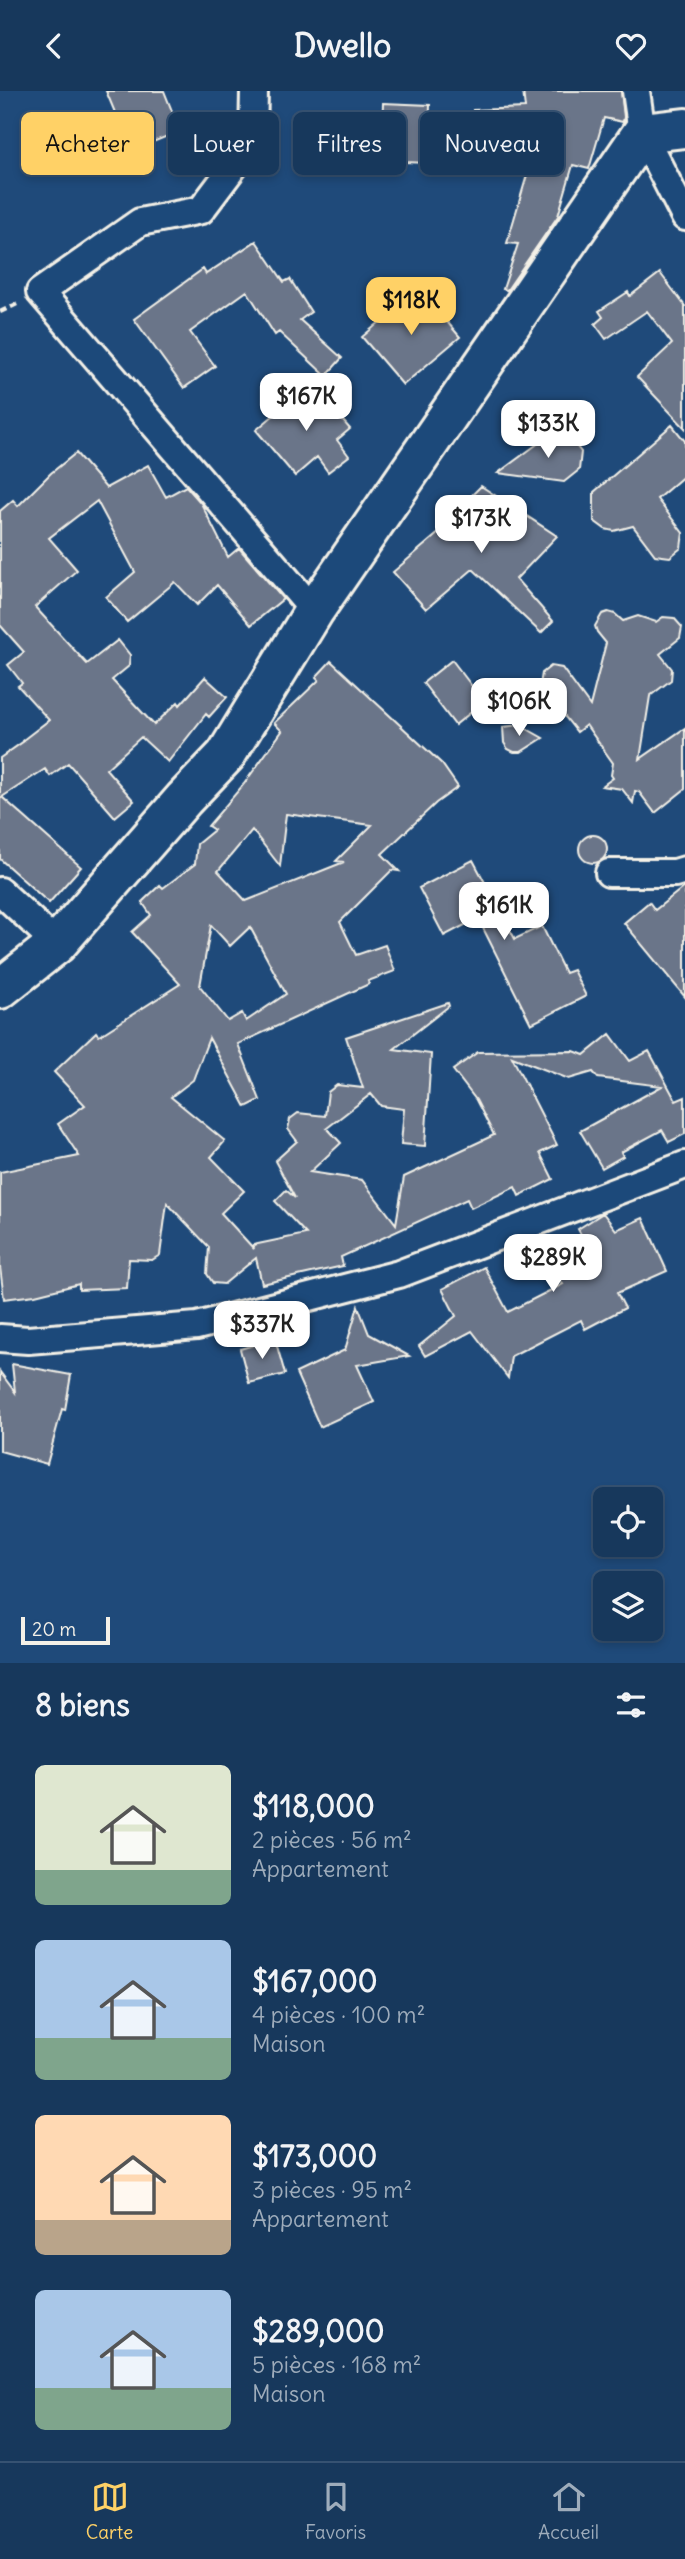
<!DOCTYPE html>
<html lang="fr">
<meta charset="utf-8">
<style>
body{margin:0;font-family:Delius,sans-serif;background:#203f62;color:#f1f3f6;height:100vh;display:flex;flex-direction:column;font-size:26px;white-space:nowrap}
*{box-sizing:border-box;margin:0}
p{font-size:23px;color:#9eacbb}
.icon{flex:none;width:38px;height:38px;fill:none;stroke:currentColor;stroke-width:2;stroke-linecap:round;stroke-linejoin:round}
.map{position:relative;height:1572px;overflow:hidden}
.panel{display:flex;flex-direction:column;background:#17385c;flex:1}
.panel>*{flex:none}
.banner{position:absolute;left:21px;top:21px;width:644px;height:63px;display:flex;gap:14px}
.buttons{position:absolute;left:593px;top:1396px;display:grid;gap:14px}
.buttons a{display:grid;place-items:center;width:70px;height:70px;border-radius:10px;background:#17385c;box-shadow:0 4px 10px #0003,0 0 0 2px #365272;font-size:35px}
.scale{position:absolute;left:21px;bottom:18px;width:89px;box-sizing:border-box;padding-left:7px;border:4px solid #f4f1e8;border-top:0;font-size:19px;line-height:24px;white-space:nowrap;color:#f4f1e8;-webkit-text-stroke:5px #1f4a7a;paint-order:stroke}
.price{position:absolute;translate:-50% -60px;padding:0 16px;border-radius:14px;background:#fff;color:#222;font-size:23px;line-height:46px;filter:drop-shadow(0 2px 4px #0008)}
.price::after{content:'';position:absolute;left:50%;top:42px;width:21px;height:16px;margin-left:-10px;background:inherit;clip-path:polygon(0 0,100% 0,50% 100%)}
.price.active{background:#ffd166;color:#111}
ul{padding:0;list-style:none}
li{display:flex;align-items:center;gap:21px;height:175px;padding:0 35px}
li span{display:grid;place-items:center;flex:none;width:196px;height:140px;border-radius:10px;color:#555}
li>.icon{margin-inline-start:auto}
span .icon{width:84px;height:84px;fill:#fffc;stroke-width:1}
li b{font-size:30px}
h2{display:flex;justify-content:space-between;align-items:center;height:84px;padding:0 35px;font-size:30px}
.tag{padding:0 24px;border-radius:10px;background:#17385c;box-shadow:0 4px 10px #0003,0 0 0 2px #365272;font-size:24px;line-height:63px}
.tag.active{background:#ffd166;color:#111}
header{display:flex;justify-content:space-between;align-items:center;height:91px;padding:0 35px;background:#17385c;font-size:32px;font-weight:800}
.menu{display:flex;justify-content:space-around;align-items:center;height:98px;border-top:2px solid #365272;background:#17385c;font-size:19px;color:#9eacbb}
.menu a{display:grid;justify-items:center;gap:4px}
.menu .active{color:#ffd166}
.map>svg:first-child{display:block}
.building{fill:#6a7489;stroke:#f4f1e8;stroke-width:2;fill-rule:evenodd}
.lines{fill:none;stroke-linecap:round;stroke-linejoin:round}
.street-casing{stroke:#f4f1e8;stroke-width:32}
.primary-casing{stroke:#f4f1e8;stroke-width:44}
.path{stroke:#f4f1e8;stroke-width:4.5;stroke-dasharray:7 5;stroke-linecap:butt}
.street{stroke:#1f4a7a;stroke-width:26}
.primary{stroke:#1f4a7a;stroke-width:38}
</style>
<header><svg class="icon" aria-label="back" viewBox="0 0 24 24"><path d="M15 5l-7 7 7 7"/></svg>Dwello<svg class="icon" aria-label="heart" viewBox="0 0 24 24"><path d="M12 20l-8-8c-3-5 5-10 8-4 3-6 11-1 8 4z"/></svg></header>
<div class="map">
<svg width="685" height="1572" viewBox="0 0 685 1572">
<rect width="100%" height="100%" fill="#1f4a7a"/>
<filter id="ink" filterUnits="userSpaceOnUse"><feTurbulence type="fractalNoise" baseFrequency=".0143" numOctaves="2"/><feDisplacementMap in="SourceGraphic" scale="14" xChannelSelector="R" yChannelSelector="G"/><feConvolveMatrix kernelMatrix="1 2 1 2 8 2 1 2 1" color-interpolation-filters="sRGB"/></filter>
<g filter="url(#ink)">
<path class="building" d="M 106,0 L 164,0 L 180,40 L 131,60 Z
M 523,0 L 621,0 L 624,26 L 623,31 L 604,27 L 589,78 L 573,74 L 558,125 L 507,199 L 503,198 L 518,153 L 507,152 L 532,67 L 474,69 L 473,19 L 525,17 Z
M 383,12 L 430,14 L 428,72 L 381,70 Z
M 256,150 L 284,191 L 290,188 L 311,221 L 300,229 L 342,267 L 326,285 L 279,241 L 275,244 L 247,200 L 190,241 L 215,275 L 184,297 L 134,228 L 203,178 L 206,183 Z
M 660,182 L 685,215 L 685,337 L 637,286 L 672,253 L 647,220 L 606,248 L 595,233 L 603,226 L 599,220 L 628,201 L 630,205 Z
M 419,198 L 460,246 L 403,294 L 362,246 Z
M 311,293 L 350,338 L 337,349 L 349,365 L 328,381 L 317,366 L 295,385 L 256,339 Z
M 672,334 L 685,350 L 685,384 L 657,408 L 683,442 L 681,457 L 670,466 L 655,464 L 633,435 L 614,440 L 605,438 L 594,430 L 594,401 Z
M 551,343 L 569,346 L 581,361 L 579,379 L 564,391 L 498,382 Z
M 76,362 L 106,397 L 148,374 L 166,406 L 186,395 L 201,412 L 228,466 L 239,457 L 283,508 L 251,534 L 217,494 L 197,514 L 175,491 L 127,531 L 106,506 L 135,481 L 97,410 L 49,447 L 77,479 L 35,516 L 87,573 L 118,549 L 130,564 L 129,575 L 112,589 L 154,634 L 178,611 L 180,614 L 205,586 L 227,606 L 209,626 L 206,623 L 168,671 L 141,646 L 106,678 L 134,710 L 115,726 L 68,672 L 50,685 L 45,678 L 2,706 L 81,776 L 49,812 L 0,768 L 0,667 L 24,650 L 23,649 L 49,629 L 18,595 L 22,592 L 8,574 L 24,561 L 0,534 L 0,420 L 13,409 L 18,415 L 51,382 Z
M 481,395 L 557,445 L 516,488 L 553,530 L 541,542 L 473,478 L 426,518 L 393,481 L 441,440 L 438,438 Z
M 608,521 L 615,523 L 623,530 L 638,525 L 656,531 L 663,526 L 674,527 L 682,536 L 680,547 L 660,563 L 672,578 L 671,589 L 650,605 L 640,668 L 685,637 L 685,698 L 655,722 L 639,701 L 635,700 L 633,712 L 622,698 L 602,695 L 613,687 L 611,684 L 613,672 L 586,634 L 577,641 L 540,594 L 542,582 L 551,575 L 562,577 L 590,615 L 606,552 L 597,541 L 595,535 L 602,523 Z
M 452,569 L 484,611 L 455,634 L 423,592 Z
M 331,570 L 442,673 L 458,696 L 436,712 L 382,763 L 399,780 L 392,779 L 340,831 L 356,864 L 385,854 L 395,880 L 368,890 L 369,893 L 238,953 L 260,1009 L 246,1016 L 209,947 L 193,989 L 171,1006 L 225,1050 L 211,1066 L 244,1100 L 221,1122 L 254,1158 L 253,1154 L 306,1143 L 275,1110 L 286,1099 L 295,1107 L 275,1070 L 297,1050 L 288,1038 L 290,1028 L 298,1022 L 325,1025 L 328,1001 L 337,994 L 363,997 L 346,946 L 448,912 L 449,915 L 394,958 L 431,963 L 425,1055 L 401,1053 L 404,1018 L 381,1015 L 371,1003 L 327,1037 L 341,1052 L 310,1081 L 362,1089 L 396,1133 L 404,1086 L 494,1044 L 476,1009 L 453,979 L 478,961 L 574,960 L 584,964 L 610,943 L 630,970 L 649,960 L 676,1010 L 685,1006 L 685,1043 L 669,1051 L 662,1039 L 621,1061 L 623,1065 L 602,1077 L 580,1040 L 662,995 L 598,987 L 593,981 L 569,988 L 512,966 L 557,1054 L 540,1062 L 553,1088 L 519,1105 L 515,1096 L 471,1117 L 467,1108 L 341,1166 L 343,1175 L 262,1193 L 256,1167 L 224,1193 L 213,1192 L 207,1183 L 209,1156 L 167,1112 L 160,1164 L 152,1169 L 129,1168 L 127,1197 L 79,1199 L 79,1193 L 35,1204 L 4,1208 L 0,1176 L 0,1081 L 79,1065 L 58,1033 L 85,1014 L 54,981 L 96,941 L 99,945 L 180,893 L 132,841 L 151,824 L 142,811 L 160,794 L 163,797 L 195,773 L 197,753 L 214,739 L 208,735 L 244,693 L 282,640 L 274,632 L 319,589 L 316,586 ZM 286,723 L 372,734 L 336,770 L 344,771 L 246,810 L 218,780 L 252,739 L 280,775 ZM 211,834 L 230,855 L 250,836 L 286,903 L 246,930 L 242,922 L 228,930 L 200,895 Z
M 520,634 L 543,647 L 521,661 L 514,661 L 508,658 L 504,652 L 503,636 Z
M579 758a14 14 0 1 1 28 0a14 14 0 1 1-28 0Z
M 473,769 L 515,848 L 542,835 L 565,882 L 573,879 L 586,905 L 531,933 L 478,827 L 444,845 L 419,797 Z
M 685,795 L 685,906 L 624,832 L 649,811 L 655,819 Z
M 603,1122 L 616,1139 L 643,1127 L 667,1180 L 617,1202 L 625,1217 L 585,1238 L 581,1229 L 511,1265 L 508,1287 L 472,1240 L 425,1265 L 419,1255 L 456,1225 L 442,1198 L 484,1176 L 508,1221 L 563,1193 L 558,1185 L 593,1166 L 578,1138 Z
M 358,1215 L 369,1243 L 409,1265 L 357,1274 L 374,1311 L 320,1336 L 296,1282 L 345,1259 Z
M 275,1248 L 285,1283 L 249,1292 L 240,1258 Z
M 12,1273 L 71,1284 L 65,1319 L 62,1318 L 47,1373 L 0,1360 L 0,1281 L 15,1301 Z"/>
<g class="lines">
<g class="street-casing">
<path id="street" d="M 254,0 L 253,50 L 201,119 L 140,131 L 40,201 L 314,520
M 636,0 L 642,42 L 685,126
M 609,782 L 675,782 L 685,779
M 0,800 L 57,853
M 0,1247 L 28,1249 L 197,1235 L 399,1183 L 685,1074"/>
</g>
<g class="primary-casing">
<path id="primary" d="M 0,898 L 57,853 L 184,708 L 226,664 L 314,520 L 642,42 L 685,37"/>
</g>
<path class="path" d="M 0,221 L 17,213"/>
<use href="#street" class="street"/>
<use href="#primary" class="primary"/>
</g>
</g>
</svg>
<div class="buttons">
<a><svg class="icon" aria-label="locate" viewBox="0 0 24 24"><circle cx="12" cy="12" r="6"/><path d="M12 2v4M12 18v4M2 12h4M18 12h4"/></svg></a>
<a><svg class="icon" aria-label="layers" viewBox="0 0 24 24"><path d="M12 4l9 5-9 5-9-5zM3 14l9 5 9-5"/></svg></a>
</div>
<div class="scale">20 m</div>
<b class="price active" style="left:411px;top:246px">$118K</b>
<b class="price" style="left:306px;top:342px">$167K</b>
<b class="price" style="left:548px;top:369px">$133K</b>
<b class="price" style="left:481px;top:464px">$173K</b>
<b class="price" style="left:519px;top:647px">$106K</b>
<b class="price" style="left:504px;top:851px">$161K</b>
<b class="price" style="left:553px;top:1203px">$289K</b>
<b class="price" style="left:262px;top:1270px">$337K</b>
<div class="banner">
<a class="tag active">Acheter</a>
<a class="tag">Louer</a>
<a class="tag">Filtres</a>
<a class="tag">Nouveau</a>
</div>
</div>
<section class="panel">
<h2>8 biens<svg class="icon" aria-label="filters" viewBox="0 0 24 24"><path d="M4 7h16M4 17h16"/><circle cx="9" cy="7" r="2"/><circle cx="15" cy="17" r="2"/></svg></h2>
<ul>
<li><span style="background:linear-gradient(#dfe7d0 75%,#7fa58c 0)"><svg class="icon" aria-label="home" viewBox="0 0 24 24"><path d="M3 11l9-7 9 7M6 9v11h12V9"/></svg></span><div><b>$118,000</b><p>2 pièces · 56 m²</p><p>Appartement</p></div></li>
<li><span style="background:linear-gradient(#a9c7e8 70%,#7fa58c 0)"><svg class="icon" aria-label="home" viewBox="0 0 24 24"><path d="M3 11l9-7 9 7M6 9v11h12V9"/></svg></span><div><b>$167,000</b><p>4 pièces · 100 m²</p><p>Maison</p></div></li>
<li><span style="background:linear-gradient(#ffd9b3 75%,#b9a48a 0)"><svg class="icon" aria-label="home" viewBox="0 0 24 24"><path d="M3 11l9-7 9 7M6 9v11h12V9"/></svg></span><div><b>$173,000</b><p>3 pièces · 95 m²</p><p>Appartement</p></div></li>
<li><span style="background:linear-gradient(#a9c7e8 70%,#7fa58c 0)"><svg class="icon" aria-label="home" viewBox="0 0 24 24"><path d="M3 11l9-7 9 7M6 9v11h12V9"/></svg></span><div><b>$289,000</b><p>5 pièces · 168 m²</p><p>Maison</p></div></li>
</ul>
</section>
<nav class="menu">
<a class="active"><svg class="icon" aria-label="map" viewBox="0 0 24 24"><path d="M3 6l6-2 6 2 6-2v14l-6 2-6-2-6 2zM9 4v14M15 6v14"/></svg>Carte</a>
<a><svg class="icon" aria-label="saved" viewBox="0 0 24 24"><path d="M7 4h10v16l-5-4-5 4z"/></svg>Favoris</a>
<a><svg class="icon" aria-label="home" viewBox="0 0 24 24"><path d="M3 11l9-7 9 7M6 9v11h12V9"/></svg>Accueil</a>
</nav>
